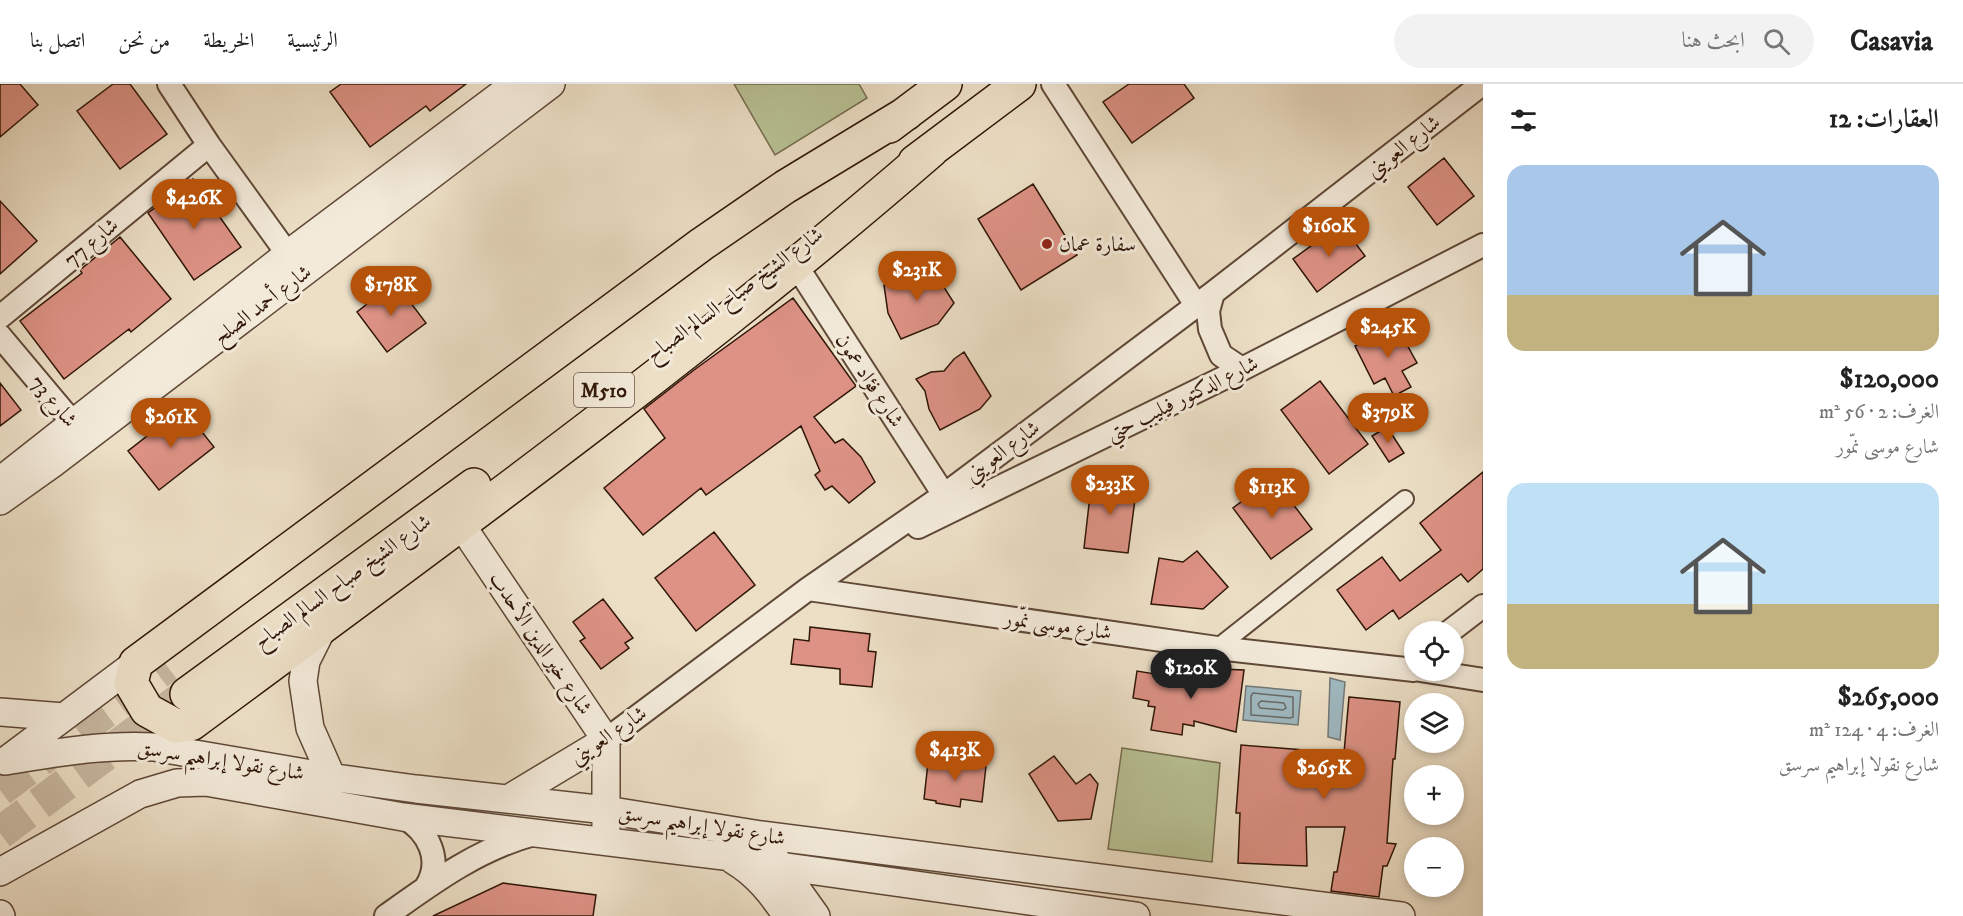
<!DOCTYPE html>
<html lang="ar">
<meta charset="utf-8">
<style>
body{margin:0;font-family:"IM FELL DW Pica",Amiri,serif;background:#f2f2f2;color:#222;direction:rtl;height:100vh;display:flex;flex-direction:column;font-size:22px;white-space:nowrap}
*{box-sizing:border-box;margin:0}
p{font-size:20px;color:#767676}
.icon{flex:none;width:33px;height:33px;fill:none;stroke:currentColor;stroke-width:2;stroke-linecap:round;stroke-linejoin:round}
.map{position:relative;flex:1;overflow:hidden;direction:ltr}
.side{display:flex;flex-direction:column;background:#fff;width:480px}
.side>*{flex:none}
.controls{position:absolute;left:1404px;top:537px;display:grid;gap:12px}
.controls a{display:grid;place-items:center;width:60px;height:60px;border-radius:50%;background:#fff;box-shadow:0 3px 9px #0003;font-size:30px}
.price{position:absolute;translate:-50% -51px;padding:0 14px;border-radius:21px;background:#b45309;color:#fff;font-size:20px;line-height:39px;filter:drop-shadow(0 2px 3px #0008)}
.price::after{content:'';position:absolute;left:50%;top:36px;width:18px;height:14px;margin-left:-9px;background:inherit;clip-path:polygon(0 0,100% 0,50% 100%)}
.price.selected{background:#222;color:#fff}
ul{padding:0;list-style:none}
li{display:grid;align-content:center;gap:12px;height:318px;padding:0 24px}
li span{display:grid;place-items:center;height:186px;border-radius:18px;color:#555}
li>.icon{margin-inline-start:auto}
span .icon{width:108px;height:108px;fill:#fffc;stroke-width:1}
li b{font-size:26px}
h2{display:flex;justify-content:space-between;align-items:center;height:72px;padding:0 24px;font-size:26px}
header{display:flex;align-items:center;gap:36px;box-sizing:border-box;height:84px;padding:0 30px;background:#fff;border-bottom:2px solid #e0e0e0}
header strong{font-size:28px}
nav{display:flex;gap:33px;margin-inline-start:auto;font-size:21px}
.search{width:420px;height:54px;background:#f2f2f2;display:flex;align-items:center;gap:15px;box-sizing:border-box;padding:0 21px;border-radius:33px;color:#767676;font-size:22px}
main{display:flex;flex:1;min-height:0}
.map>svg:first-child{display:block}
.green{fill:#b8c295;stroke:#746c4e;stroke-width:1.5}
.water{fill:#9fb9c1;stroke:#737877;stroke-width:1.5}
.lines{fill:none;stroke-linecap:round;stroke-linejoin:round}
.shore{stroke:#686864;stroke-width:1.5}
.building{fill:#dd9285;stroke:#301607;stroke-width:1.5}
.motorway-tunnel{stroke:#c6b7a0;stroke-width:33;stroke-dasharray:33 16;stroke-linecap:butt}
.pedestrian-casing{stroke:#5f4837;stroke-width:20}
.minor-casing{stroke:#5f4837;stroke-width:26}
.tertiary-casing{stroke:#5f4837;stroke-width:30}
.motorway-casing{stroke:#301607;stroke-width:36}
.pedestrian{stroke:#f3eada;stroke-width:16}
.minor{stroke:#f3eada;stroke-width:22}
.tertiary{stroke:#f3eada;stroke-width:27}
.motorway{stroke:#ecdfc6;stroke-width:33}
.poi-dot{fill:#8f2418;stroke:#f3eada;stroke-width:2}
.labels{text-anchor:middle;stroke-width:6;stroke-linejoin:round;paint-order:stroke}
.shield{fill:#f3eada;stroke:#6a5646;stroke-width:1.5}
.shield-label{font-size:20px;font-weight:bold;fill:#301607}
.street-label{font-size:21px;fill:#301607;stroke:#f3eada}
.poi-label{font-size:21px;fill:#301607;stroke:#f3eada;text-anchor:start}
</style>
<header>
<strong>Casavia</strong>
<div class="search"><svg class="icon" aria-label="search" viewBox="0 0 24 24"><circle cx="10" cy="10" r="6"/><path d="M15 15l6 6"/></svg>ابحث هنا</div>
<nav><a>الرئيسية</a><a>الخريطة</a><a>من نحن</a><a>اتصل بنا</a></nav>
</header>
<main>
<section class="side">
<h2>العقارات: 12<svg class="icon" aria-label="filters" viewBox="0 0 24 24"><path d="M4 7h16M4 17h16"/><circle cx="9" cy="7" r="2"/><circle cx="15" cy="17" r="2"/></svg></h2>
<ul>
<li><span style="background:linear-gradient(#a9c7e8 70%,#c2b280 0)"><svg class="icon" aria-label="home" viewBox="0 0 24 24"><path d="M3 11l9-7 9 7M6 9v11h12V9"/></svg></span><div><b>$120,000</b><p>الغرف: 2 · 56 m²</p><p>شارع موسى نمّور</p></div></li>
<li><span style="background:linear-gradient(#bfe0f5 65%,#c2b280 0)"><svg class="icon" aria-label="home" viewBox="0 0 24 24"><path d="M3 11l9-7 9 7M6 9v11h12V9"/></svg></span><div><b>$265,000</b><p>الغرف: 4 · 124 m²</p><p>شارع نقولا إبراهيم سرسق</p></div></li>
</ul>
</section>
<div class="map">
<svg width="1483" height="832" viewBox="0 0 1483 832">
<rect width="100%" height="100%" fill="#ecdfc6"/>
<filter id="stains"><feTurbulence type="fractalNoise" baseFrequency=".00333" numOctaves="4"/><feColorMatrix values="0 0 0 0 .2 0 0 0 0 .09 0 0 0 0 .02 0 0 0 .5 -.17"/></filter>
<radialGradient id="worn" r=".72"><stop offset=".6" stop-color="#630" stop-opacity="0"/><stop offset="1" stop-color="#630" stop-opacity=".3"/></radialGradient>
<path class="green" d="M 734,0 L 859,0 L 867,14 L 775,71 Z
M 1122,664 L 1220,679 L 1212,778 L 1108,765 Z"/>
<path class="water" d="M 1330,594 L 1345,598 L 1340,656 L 1328,653 Z
M 1246,602 L 1301,607 L 1298,641 L 1243,636 Z"/>
<g class="lines">
<path class="shore" d="M 1253,609 L 1293,613 L 1293,633 L 1290,634 L 1251,631 L 1251,612 Z
M 1261,617 L 1284,619 L 1286,624 L 1283,626 L 1260,624 L 1258,620 Z"/>
</g>
<path class="building" d="M 0,0 L 20,0 L 38,21 L 0,53 Z
M 113,0 L 130,0 L 167,50 L 120,85 L 77,27 Z
M 341,0 L 466,0 L 430,27 L 426,22 L 370,63 L 330,8 Z
M 1129,0 L 1184,0 L 1194,14 L 1132,59 L 1103,18 Z
M 1444,74 L 1474,112 L 1437,141 L 1408,103 Z
M 193,95 L 241,163 L 194,196 L 148,129 Z
M 1033,100 L 1077,171 L 1021,206 L 978,135 Z
M 0,117 L 37,157 L 0,190 Z
M 1341,140 L 1365,172 L 1317,208 L 1293,175 Z
M 120,153 L 171,215 L 131,248 L 129,245 L 64,295 L 20,237 L 82,189 L 80,186 Z
M 928,178 L 954,219 L 938,240 L 901,255 L 888,229 L 884,201 L 906,197 L 921,182 Z
M 395,198 L 426,239 L 387,268 L 357,228 Z
M 793,214 L 856,302 L 814,333 L 835,359 L 843,355 L 861,373 L 875,398 L 849,419 L 832,402 L 825,406 L 815,391 L 820,387 L 801,342 L 706,411 L 701,404 L 643,451 L 604,404 L 665,354 L 644,325 L 694,286 Z
M 1396,241 L 1417,279 L 1402,287 L 1411,303 L 1394,312 L 1385,294 L 1374,300 L 1355,262 Z
M 964,268 L 991,312 L 980,325 L 940,346 L 929,325 L 925,307 L 916,295 L 931,288 L 944,287 L 954,275 Z
M 1320,297 L 1368,360 L 1329,390 L 1281,326 Z
M 0,299 L 21,326 L 0,342 Z
M 183,324 L 214,363 L 159,406 L 128,367 Z
M 1387,343 L 1404,369 L 1389,378 L 1372,352 Z
M 1483,388 L 1483,485 L 1468,498 L 1461,490 L 1399,535 L 1393,526 L 1366,546 L 1337,506 L 1382,473 L 1400,497 L 1441,466 L 1420,439 Z
M 1092,394 L 1137,400 L 1128,469 L 1084,464 Z
M 1273,394 L 1312,445 L 1271,475 L 1233,424 Z
M 714,448 L 755,501 L 696,547 L 655,494 Z
M 1197,467 L 1228,503 L 1203,525 L 1151,520 L 1159,474 L 1183,478 Z
M 603,515 L 633,554 L 625,559 L 629,564 L 601,585 L 580,557 L 585,554 L 573,538 Z
M 810,543 L 870,550 L 868,567 L 876,568 L 872,603 L 840,600 L 840,585 L 791,580 L 794,555 L 809,557 Z
M 1219,585 L 1244,586 L 1236,648 L 1194,637 L 1194,642 L 1183,640 L 1182,651 L 1151,646 L 1155,623 L 1148,622 L 1149,617 L 1133,614 L 1137,587 L 1216,600 Z
M 1349,613 L 1400,618 L 1395,675 L 1393,675 L 1387,759 L 1396,760 L 1387,782 L 1383,782 L 1379,813 L 1331,807 L 1334,788 L 1337,788 L 1345,743 L 1306,743 L 1307,782 L 1238,779 L 1240,729 L 1236,729 L 1241,661 L 1304,666 L 1303,675 L 1343,680 Z
M 1054,672 L 1076,700 L 1090,690 L 1098,700 L 1091,735 L 1058,737 L 1029,690 Z
M 944,673 L 963,676 L 963,679 L 986,682 L 982,718 L 961,715 L 960,723 L 936,719 L 936,717 L 924,715 L 928,679 L 943,682 Z
M 503,799 L 596,811 L 593,832 L 433,832 Z"/>
<g class="lines">
<path class="motorway-tunnel" d="M 0,706 L 167,582
M 0,749 L 187,610"/>
<g class="pedestrian-casing">
<path id="pedestrian" d="M 1217,564 L 1405,415"/>
</g>
<g class="minor-casing">
<path id="minor" d="M 169,0 L 209,61 L 297,183
M 1053,0 L 1196,221
M 796,181 L 944,411
M 1213,209 L 1208,227 L 1210,245 L 1221,271 L 1242,285
M 0,233 L 209,61
M 0,252 L 84,352
M 918,443 L 1242,285 L 1483,161
M 808,505 L 1217,564 L 1414,586
M 1449,548 L 1483,522
M 1420,586 L 1483,596
M 606,656 L 808,505 L 944,411 L 1213,209 L 1482,0
M 403,733 C 429,747 443,777 426,803
M 386,832 C 432,799 478,765 534,750"/>
</g>
<g class="tertiary-casing">
<path id="tertiary" d="M 5,393 L 288,170 L 515,0
M 0,417 L 52,380 L 551,0
M 460,439 L 606,656 L 606,745
M 323,543 L 306,577 L 303,597 L 310,644 L 329,687 L 328,709
M 0,628 L 64,633
M 8,675 L 136,579
M 5,677 C 55,669 103,660 154,663 L 329,693 L 416,705 L 606,726 L 761,751 L 1401,832
M 508,715 L 606,656
M 774,773 L 816,832
M 733,776 C 757,790 772,810 787,832
M 0,788 L 140,710 L 177,699 L 206,698 L 403,733 L 724,772 L 780,782 L 1136,832
M 0,830 L 1,832"/>
</g>
<g class="motorway-casing">
<path id="motorway" d="M 907,29 L 785,103 L 702,160 L 136,579 L 131,599 L 147,626 L 176,642 L 191,640 C 442,454 696,271 932,66
M 889,42 L 945,0
M 915,78 L 1019,0
M 187,610 L 474,401"/>
</g>
<use href="#pedestrian" class="pedestrian"/>
<use href="#minor" class="minor"/>
<use href="#tertiary" class="tertiary"/>
<use href="#motorway" class="motorway"/>
</g>
<circle class="poi-dot" cx="1047" cy="160" r="6"/>
<g class="labels">
<rect class="shield" x="574" y="289" width="60" height="34" rx="4.5"/>
<g class="shield-label">
<text x="604" y="313">M510</text>
</g>
<g class="street-label">
<text transform="translate(1403 62) rotate(-38)" y="7">شارع العويني</text>
<text transform="translate(91 158) rotate(-40)" y="7">شارع 77</text>
<text transform="translate(734 210) rotate(-36)" y="7">شارع الشيخ صباح السالم الصباح</text>
<text transform="translate(262 220) rotate(-37)" y="7">شارع أحمد الصلح</text>
<text transform="translate(870 296) rotate(57)" y="7">شارع فؤاد عمون</text>
<text transform="translate(1182 314) rotate(-26)" y="7">شارع الدكتور فيليب حتي</text>
<text transform="translate(54 317) rotate(50)" y="7">شارع 73</text>
<text transform="translate(1002 367) rotate(-37)" y="7">شارع العويني</text>
<text transform="translate(342 497) rotate(-36)" y="7">شارع الشيخ صباح السالم الصباح</text>
<text transform="translate(1058 541) rotate(8)" y="7">شارع موسى نمّور</text>
<text transform="translate(541 559) rotate(56)" y="7">شارع خير الدين الأحدب</text>
<text transform="translate(608 651) rotate(-34)" y="7">شارع العويني</text>
<text transform="translate(221 676) rotate(9)" y="7">شارع نقولا إبراهيم سرسق</text>
<text transform="translate(702 741) rotate(9)" y="7">شارع نقولا إبراهيم سرسق</text>
</g>
<g class="poi-label">
<text x="1059" y="167">سفارة عمان</text>
</g>
</g>
<rect width="100%" height="100%" filter="url(#stains)"/>
<rect width="100%" height="100%" fill="url(#worn)"/>
</svg>
<div class="controls">
<a><svg class="icon" aria-label="locate" viewBox="0 0 24 24"><circle cx="12" cy="12" r="6"/><path d="M12 2v4M12 18v4M2 12h4M18 12h4"/></svg></a>
<a><svg class="icon" aria-label="layers" viewBox="0 0 24 24"><path d="M12 4l9 5-9 5-9-5zM3 14l9 5 9-5"/></svg></a>
<a>+</a>
<a>−</a>
</div>
<b class="price" style="left:194px;top:146px">$426K</b>
<b class="price" style="left:1329px;top:174px">$160K</b>
<b class="price" style="left:917px;top:218px">$231K</b>
<b class="price" style="left:391px;top:233px">$178K</b>
<b class="price" style="left:1388px;top:275px">$245K</b>
<b class="price" style="left:1388px;top:360px">$379K</b>
<b class="price" style="left:171px;top:365px">$261K</b>
<b class="price" style="left:1110px;top:432px">$233K</b>
<b class="price" style="left:1272px;top:435px">$113K</b>
<b class="price selected" style="left:1191px;top:616px">$120K</b>
<b class="price" style="left:955px;top:698px">$413K</b>
<b class="price" style="left:1324px;top:716px">$265K</b>
</div>
</main>
